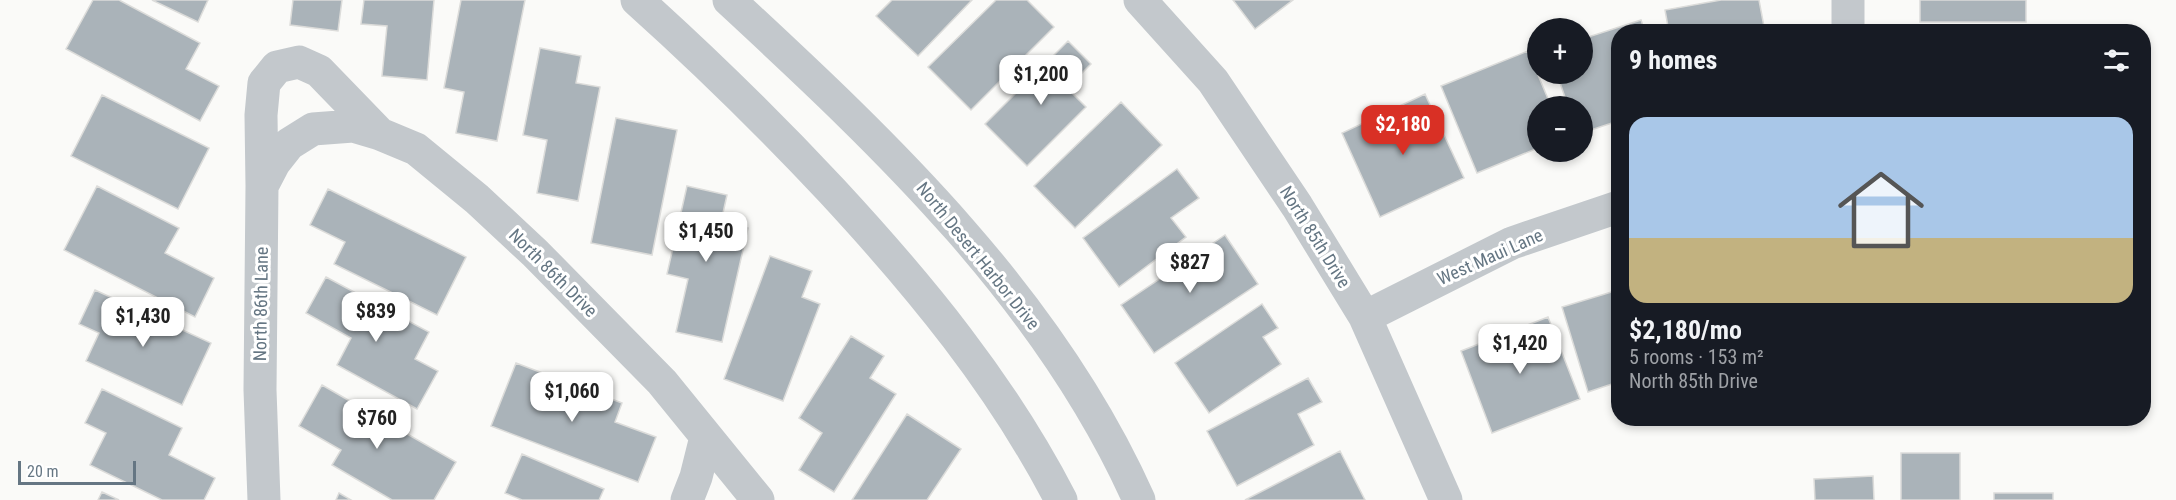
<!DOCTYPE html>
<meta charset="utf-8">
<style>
body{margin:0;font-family:"Roboto Condensed",sans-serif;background:#20242c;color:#f1f3f6;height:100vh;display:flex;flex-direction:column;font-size:22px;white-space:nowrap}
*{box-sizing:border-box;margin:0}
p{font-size:20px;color:#9ea1a6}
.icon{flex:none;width:33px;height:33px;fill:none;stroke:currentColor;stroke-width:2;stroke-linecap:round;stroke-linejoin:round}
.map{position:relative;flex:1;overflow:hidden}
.side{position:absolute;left:1611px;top:24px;width:540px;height:402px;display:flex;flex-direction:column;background:#171b24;border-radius:24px;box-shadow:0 3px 9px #0003}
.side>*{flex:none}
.buttons{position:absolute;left:1527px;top:18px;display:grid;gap:12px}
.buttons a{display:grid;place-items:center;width:66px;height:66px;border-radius:50%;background:#171b24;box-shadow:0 3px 9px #0003;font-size:30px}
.scale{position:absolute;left:18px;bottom:15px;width:118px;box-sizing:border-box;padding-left:6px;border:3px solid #657683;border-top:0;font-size:16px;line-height:21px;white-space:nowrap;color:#657683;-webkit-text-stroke:4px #fff;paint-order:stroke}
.price{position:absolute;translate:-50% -51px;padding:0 14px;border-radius:12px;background:#fff;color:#222;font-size:20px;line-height:39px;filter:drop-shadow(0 2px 3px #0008)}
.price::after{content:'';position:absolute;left:50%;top:36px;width:18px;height:14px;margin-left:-9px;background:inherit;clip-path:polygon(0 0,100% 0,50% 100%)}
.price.on{background:#d93025;color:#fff}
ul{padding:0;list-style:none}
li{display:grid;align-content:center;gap:12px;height:318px;padding:0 18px}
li+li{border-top:2px solid #363941}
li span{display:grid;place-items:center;height:186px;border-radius:18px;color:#555}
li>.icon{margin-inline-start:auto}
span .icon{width:108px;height:108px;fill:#fffc;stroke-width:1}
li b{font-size:26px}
h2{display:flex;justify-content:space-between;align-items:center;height:72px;padding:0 18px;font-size:26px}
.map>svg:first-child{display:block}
.building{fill:#aab3b9;stroke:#dcdcda;stroke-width:1.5}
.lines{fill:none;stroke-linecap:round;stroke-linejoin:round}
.minor{stroke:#c3c8cc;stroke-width:33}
.tertiary{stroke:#c3c8cc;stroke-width:33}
.labels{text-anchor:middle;stroke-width:6;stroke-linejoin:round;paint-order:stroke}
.street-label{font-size:18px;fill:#657683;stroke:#fff}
</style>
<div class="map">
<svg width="2176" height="500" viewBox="0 0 2176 500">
<rect width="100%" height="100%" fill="#fafaf8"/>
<path class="building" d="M 93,0 L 119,0 L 200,43 L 186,69 L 219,86 L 200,121 L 66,49 Z
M 152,0 L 208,0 L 198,22 Z
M 293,0 L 342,0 L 338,31 L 290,25 Z
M 364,0 L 434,0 L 427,80 L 382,76 L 387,26 L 361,24 Z
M 461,0 L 525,0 L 497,141 L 456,133 L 464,92 L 444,88 Z
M 892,0 L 972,0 L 918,56 L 876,16 Z
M 996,0 L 1027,0 L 1054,27 L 971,110 L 928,67 Z
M 1233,0 L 1293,0 L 1255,29 Z
M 1721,0 L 1759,0 L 1765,32 L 1669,32 L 1665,10 Z
M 1920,0 L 2026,0 L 2026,22 L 1920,22 Z
M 1641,20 L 1645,32 L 1618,32 L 1618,121 L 1582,133 L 1582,106 L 1568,106 L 1557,74 L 1582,74 L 1582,39 Z
M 1068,41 L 1091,64 L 1067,88 L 1086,107 L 1027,166 L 985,124 Z
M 540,48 L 581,56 L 576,83 L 600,87 L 578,201 L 537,193 L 547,140 L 523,135 Z
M 1528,51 L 1551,106 L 1538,106 L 1538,148 L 1477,173 L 1441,86 Z
M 1425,94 L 1464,178 L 1380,217 L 1342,133 Z
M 102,95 L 209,148 L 178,209 L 71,156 Z
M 1121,102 L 1162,145 L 1075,228 L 1034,186 Z
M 616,118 L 677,130 L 652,255 L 591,243 Z
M 1177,169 L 1199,198 L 1171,218 L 1186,237 L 1119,287 L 1083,238 Z
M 97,186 L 179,228 L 165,253 L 214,278 L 195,317 L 64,250 Z
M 687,186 L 727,195 L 721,222 L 748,228 L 722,342 L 676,332 L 688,279 L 667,274 Z
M 328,189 L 466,257 L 437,315 L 334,264 L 345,242 L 310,225 Z
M 1225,235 L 1258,284 L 1154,353 L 1121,305 Z
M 770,256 L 812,271 L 802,297 L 820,304 L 783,401 L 724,379 Z
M 326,277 L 429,332 L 415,359 L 438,371 L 417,409 L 337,365 L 351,338 L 306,313 Z
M 95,290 L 211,343 L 182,405 L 86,361 L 99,333 L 79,324 Z
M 1618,290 L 1618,382 L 1588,392 L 1562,307 Z
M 1262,304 L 1278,328 L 1263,337 L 1281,364 L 1209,413 L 1175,363 Z
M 1548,317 L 1580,399 L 1492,433 L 1461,351 Z
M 851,336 L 884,356 L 870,378 L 896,394 L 834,492 L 799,470 L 822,433 L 799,418 Z
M 516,363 L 622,403 L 615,422 L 656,437 L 638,482 L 491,426 Z
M 1308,378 L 1322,402 L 1298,414 L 1314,445 L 1237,486 L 1207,431 Z
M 322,385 L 456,462 L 434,500 L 392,500 L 332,465 L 341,450 L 299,426 Z
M 102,389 L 182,428 L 169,455 L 215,478 L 204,500 L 162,500 L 90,465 L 106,433 L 85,423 Z
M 907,414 L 961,449 L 927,500 L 852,500 Z
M 1340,451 L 1365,500 L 1245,500 Z
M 1901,453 L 1960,453 L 1960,500 L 1901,500 Z
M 522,454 L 604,489 L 599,500 L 522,500 L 505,493 Z
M 1873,476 L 1874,500 L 1815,500 L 1814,479 Z
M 102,492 L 119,500 L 98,500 Z
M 339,493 L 351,500 L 336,500 Z
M 1994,493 L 2053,493 L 2053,500 L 1994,500 Z"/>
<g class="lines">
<path class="minor" d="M 1140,0 L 1213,81 L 1297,206 L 1365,317 L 1446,500
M 1848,0 L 1848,32
M 262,186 L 261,115 L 264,83 L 277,67 L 299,62 L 319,71 L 380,134
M 1365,317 L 1512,243 L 1618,207
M 264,500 L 260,390 L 262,186 L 274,163 L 289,144 L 313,129 L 353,126 L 380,134 L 416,149 L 477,199 L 535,253 L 662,382 L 758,500
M 687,500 L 696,477 L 706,437"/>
<path class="tertiary" d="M 637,0 C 705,61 770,125 832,191 C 920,286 1001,384 1061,500
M 729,0 C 887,146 1050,300 1139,500"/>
</g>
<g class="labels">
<g class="street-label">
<text transform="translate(1315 237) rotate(58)" y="6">North 85th Drive</text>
<text transform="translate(978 256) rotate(51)" y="6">North Desert Harbor Drive</text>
<text transform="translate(1490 257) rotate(-24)" y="6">West Maui Lane</text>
<text transform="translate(553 273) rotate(45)" y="6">North 86th Drive</text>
<text transform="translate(261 304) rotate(-89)" y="6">North 86th Lane</text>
</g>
</g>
</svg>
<div class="buttons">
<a>+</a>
<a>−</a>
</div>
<div class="scale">20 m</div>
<b class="price" style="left:1041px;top:106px">$1,200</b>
<b class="price on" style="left:1403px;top:156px">$2,180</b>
<b class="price" style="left:706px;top:263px">$1,450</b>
<b class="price" style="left:1190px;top:294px">$827</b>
<b class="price" style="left:376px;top:343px">$839</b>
<b class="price" style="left:143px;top:348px">$1,430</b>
<b class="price" style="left:1520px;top:375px">$1,420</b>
<b class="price" style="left:572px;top:423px">$1,060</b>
<b class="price" style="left:377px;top:450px">$760</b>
<section class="side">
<h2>9 homes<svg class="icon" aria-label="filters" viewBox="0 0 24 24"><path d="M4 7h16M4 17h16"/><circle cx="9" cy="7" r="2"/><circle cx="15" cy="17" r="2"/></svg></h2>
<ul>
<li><span style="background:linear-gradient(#a9c7e8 65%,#c2b280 0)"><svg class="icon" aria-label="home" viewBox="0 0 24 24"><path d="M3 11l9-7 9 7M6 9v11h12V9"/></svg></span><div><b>$2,180/mo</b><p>5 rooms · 153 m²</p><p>North 85th Drive</p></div></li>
</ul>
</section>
</div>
